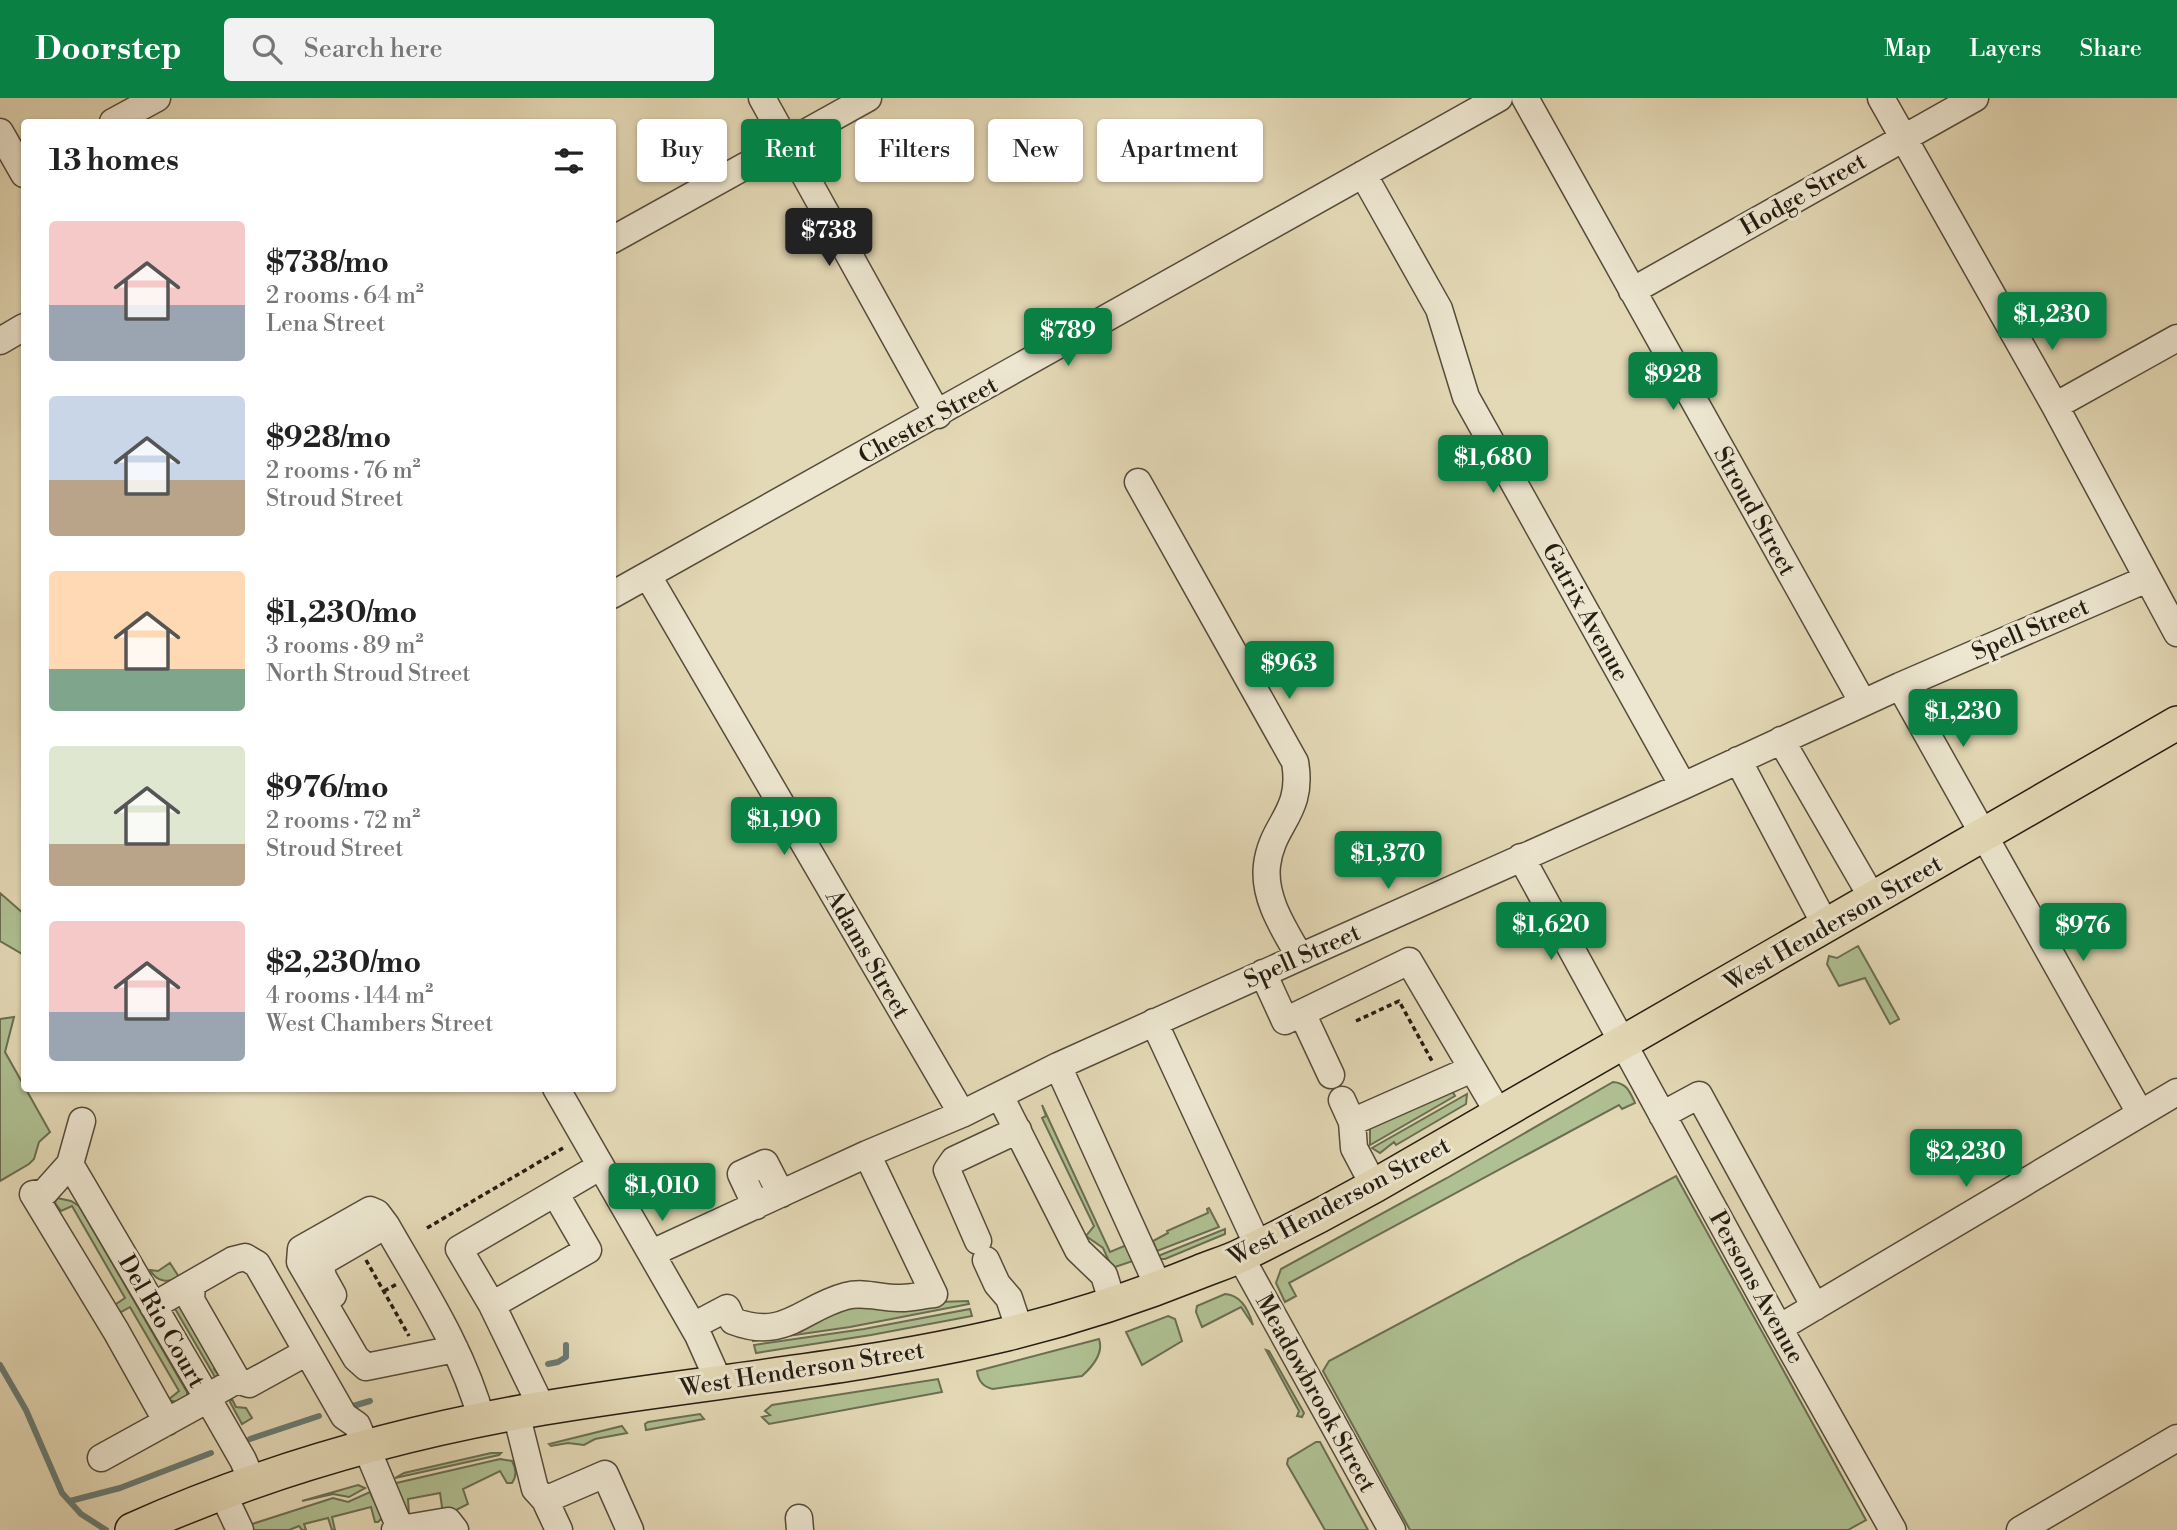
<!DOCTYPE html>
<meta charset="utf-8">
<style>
body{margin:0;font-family:"Libre Bodoni",serif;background:#f2f2f2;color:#222;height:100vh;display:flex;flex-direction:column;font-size:26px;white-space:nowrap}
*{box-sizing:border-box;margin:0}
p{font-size:23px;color:#767676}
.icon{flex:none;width:38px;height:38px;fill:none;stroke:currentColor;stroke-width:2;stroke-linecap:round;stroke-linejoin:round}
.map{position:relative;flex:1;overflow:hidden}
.sheet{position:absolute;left:21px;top:21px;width:595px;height:973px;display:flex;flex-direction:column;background:#fff;border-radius:7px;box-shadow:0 2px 5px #0004}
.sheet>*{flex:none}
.hud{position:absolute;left:637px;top:21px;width:665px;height:63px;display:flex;gap:14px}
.price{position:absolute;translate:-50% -60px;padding:0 16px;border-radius:7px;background:#0b8043;color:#fff;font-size:23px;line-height:46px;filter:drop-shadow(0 2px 4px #0008)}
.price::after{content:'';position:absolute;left:50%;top:42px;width:21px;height:16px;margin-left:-10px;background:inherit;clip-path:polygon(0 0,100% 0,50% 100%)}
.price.current{background:#222;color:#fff}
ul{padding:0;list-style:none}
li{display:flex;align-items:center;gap:21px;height:175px;padding:0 28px}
li span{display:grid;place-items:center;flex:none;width:196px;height:140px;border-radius:7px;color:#555}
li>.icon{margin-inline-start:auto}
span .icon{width:84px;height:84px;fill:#fffc;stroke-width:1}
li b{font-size:30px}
h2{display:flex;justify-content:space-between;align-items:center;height:84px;padding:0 28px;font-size:30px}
.pill{padding:0 24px;border-radius:7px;background:#fff;box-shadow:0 2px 5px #0004;font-size:24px;line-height:63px}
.pill.current{background:#0b8043;color:#fff}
header{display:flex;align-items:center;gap:42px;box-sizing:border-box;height:98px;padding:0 35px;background:#0b8043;color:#fff}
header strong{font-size:33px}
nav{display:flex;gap:38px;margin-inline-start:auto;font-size:24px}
.search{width:490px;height:63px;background:#f2f2f2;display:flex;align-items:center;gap:18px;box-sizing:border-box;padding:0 24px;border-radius:7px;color:#767676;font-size:26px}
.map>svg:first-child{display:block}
.green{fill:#afc092;stroke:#6a6e52;stroke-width:2}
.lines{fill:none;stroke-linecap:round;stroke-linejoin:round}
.stream{stroke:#697b74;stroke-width:6}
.minor-casing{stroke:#554c3b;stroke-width:29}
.major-casing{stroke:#251d12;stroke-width:36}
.path{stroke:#251d12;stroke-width:3.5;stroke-dasharray:5 3.5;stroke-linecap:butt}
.minor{stroke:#ede6d0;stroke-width:26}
.major{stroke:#e4d9b6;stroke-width:33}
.labels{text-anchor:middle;stroke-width:6;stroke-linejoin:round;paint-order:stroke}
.street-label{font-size:24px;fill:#251d12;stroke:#ede6d0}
</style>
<header>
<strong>Doorstep</strong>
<div class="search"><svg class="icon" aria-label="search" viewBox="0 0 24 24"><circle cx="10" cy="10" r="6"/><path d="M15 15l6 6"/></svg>Search here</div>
<nav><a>Map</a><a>Layers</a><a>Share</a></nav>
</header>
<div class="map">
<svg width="2177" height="1432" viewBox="0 0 2177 1432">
<rect width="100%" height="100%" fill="#e4d9b6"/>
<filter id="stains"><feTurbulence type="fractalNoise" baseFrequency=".00286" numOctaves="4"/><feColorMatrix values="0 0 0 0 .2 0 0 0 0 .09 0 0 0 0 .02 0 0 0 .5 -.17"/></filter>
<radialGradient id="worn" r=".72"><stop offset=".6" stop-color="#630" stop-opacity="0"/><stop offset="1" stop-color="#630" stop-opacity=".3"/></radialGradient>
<path class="green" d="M 0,795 L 24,816 L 24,857 L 0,843 Z
M 1858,848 L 1899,921 L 1890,926 L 1865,880 L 1839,888 L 1827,866 L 1829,858 L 1837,860 Z
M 14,919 L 5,954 L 50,1034 L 39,1044 L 34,1061 L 29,1066 L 0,1083 L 0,921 Z
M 1613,984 C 1627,985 1630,994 1635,1005 L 1622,1011 L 1619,1007 L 1289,1185 L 1296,1198 L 1285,1204 L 1276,1185 L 1281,1171 L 1447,1080 Z
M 1450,989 L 1455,998 L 1370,1047 L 1370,1029 Z
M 1467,996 L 1466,1006 L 1396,1047 L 1394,1044 L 1380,1055 L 1372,1050 Z
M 1042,1007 L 1110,1154 L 1129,1146 L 1136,1162 L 1112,1170 L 1103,1150 L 1086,1138 L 1094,1128 L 1042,1020 L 1046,1018 Z
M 1676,1078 L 1866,1422 L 1848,1432 L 1410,1432 L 1323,1273 L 1329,1263 Z
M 57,1100 L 71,1103 L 79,1108 L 187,1294 L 187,1299 L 177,1304 L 168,1302 L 179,1293 L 130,1209 L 121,1214 L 115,1211 L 116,1206 L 125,1200 L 72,1108 L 61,1113 L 55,1105 Z
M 1209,1110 L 1219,1129 L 1157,1153 L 1153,1143 L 1168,1135 L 1167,1133 L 1208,1115 L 1207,1111 Z
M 1225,1131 L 1225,1136 L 1165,1161 L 1160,1161 L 1158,1158 Z
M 170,1165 L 179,1179 C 168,1186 156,1183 150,1172 L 158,1173 Z
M 1225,1196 C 1242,1197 1249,1213 1253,1227 L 1241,1209 L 1202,1229 L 1196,1214 L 1197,1208 Z
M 847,1203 L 908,1205 L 968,1203 L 969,1206 L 850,1229 L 753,1243 L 752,1236 Z
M 180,1204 L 218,1268 L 214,1271 L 219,1278 L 215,1279 L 174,1209 Z
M 970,1211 L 972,1218 L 871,1237 L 756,1255 L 754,1247 L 864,1231 Z
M 1168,1218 L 1175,1221 L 1182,1243 L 1142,1267 L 1126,1234 Z
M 1099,1241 C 1104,1255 1092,1269 1082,1278 L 993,1291 C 983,1289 978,1282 977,1273 Z
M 1266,1252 L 1269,1253 L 1304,1315 L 1302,1319 L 1297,1318 L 1299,1313 Z
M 938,1281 L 942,1294 L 769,1326 L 762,1319 L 770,1317 L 765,1313 L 772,1307 Z
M 232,1301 L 236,1309 L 246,1310 L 252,1320 L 242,1326 L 230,1304 Z
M 700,1316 L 704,1321 L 646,1332 L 645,1326 L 648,1324 Z
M 622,1328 L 627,1335 L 595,1341 L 584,1347 L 568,1345 L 551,1348 L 549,1346 Z
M 1316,1344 L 1320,1344 L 1368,1432 L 1325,1432 L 1287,1366 L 1288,1361 Z
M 491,1355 L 501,1355 L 499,1357 L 395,1380 L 404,1375 Z
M 500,1361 L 512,1363 C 516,1370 517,1378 512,1385 L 507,1385 L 500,1373 L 463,1391 L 468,1406 L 456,1412 L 465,1432 L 442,1409 L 440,1395 L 408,1401 L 409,1416 L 405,1413 L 392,1386 Z
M 358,1387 L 365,1390 L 349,1399 L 333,1396 L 302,1403 Z
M 370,1394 L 382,1420 L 378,1424 L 375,1424 L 371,1409 L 332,1419 L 335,1432 L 332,1432 L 328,1420 L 304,1426 L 306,1432 L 302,1432 L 299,1428 L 289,1432 L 252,1432 L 252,1426 L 333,1400 L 348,1404 Z"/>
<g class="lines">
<path class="stream" d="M 548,1266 L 558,1264 L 566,1259 L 566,1247
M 0,1267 L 26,1312 L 62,1395 L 81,1416 L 106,1432
M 353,1308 L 370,1303
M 250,1341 L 319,1318
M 70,1403 L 120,1390 L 211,1355"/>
<g class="minor-casing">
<path id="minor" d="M 762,0 L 938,317
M 1525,0 L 1863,605
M 1881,0 L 2055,308 L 2177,535
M 113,24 L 157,0
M 0,34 L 24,76
M 1363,76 L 1439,211 L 1466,299 L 1683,688
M 612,142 L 868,0
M 1632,193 L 1975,0
M 0,243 L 24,229
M 2055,308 L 2177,240
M 1138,384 L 1295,664 C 1304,715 1272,725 1267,767 C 1263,800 1284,831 1300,859
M 648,478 L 962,1016
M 612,497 L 1499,0
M 1900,588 L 2140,1015
M 1781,642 L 1873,801
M 1738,662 L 1826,828
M 1521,759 L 1779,1230 L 1893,1432
M 1263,875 L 1285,923 L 1409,863 L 1499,1016
M 1302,915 L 1331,977
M 1154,924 L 1258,1148
M 1058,968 L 1159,1190
M 556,990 L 698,1237 L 719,1284
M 1000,998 L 1078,1152 L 1104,1177 L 1113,1206
M 1342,1002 L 1352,1024 L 1354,1050 L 1374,1088
M 1662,1017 L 1699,997 L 1815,1209
M 82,1023 L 70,1066 L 45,1094 L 33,1096 L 116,1233 L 167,1324
M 1352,1024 L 1472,971
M 70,1066 L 208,1301 L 243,1362 L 252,1383
M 555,1095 L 601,1068
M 756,1108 L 741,1076 L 765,1065 L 781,1096
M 978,1143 L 947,1072 L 954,1062 L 1018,1032
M 652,1155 L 867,1056 L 962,1016 L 1058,968 L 1300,859 L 1683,688 L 1900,588 L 2147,481
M 1240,1158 L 1392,1432
M 986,1162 L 997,1186 L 1009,1200 L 1020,1233
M 192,1186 L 191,1202 L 237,1282
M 333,1197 L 323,1179 L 321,1169 L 324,1163 L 386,1127
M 492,1207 L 459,1151 L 555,1095 L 588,1152 L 492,1207 L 542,1310
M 153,1208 L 233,1162 L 245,1159 L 257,1166 L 344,1318 L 357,1327 L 400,1430
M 693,1228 L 727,1210 L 733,1223 C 785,1243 801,1210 846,1198 C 865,1193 883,1201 901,1200 C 912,1200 923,1197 934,1196 L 867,1056
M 1779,1230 L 2177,994
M 455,1251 L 366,1269 L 356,1260 L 300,1164 L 301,1151 L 370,1112 L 377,1115 L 386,1127 C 422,1190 463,1252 482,1323
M 207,1299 L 237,1282 L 249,1286 L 307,1254
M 516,1315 L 535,1391 L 545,1402 L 559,1432
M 101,1360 L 208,1301
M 222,1394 L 240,1432
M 545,1402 L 605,1376 L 630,1432
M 799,1420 L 800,1432
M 395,1432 L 448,1423 L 455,1432
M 2020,1432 L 2177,1340"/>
</g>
<g class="major-casing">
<path id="major" d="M 132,1432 C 263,1373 402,1334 544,1310 C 698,1284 855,1272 1007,1236 C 1072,1220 1137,1199 1199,1174 C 1213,1168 1228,1164 1242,1157 C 1287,1135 1331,1112 1374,1088 L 2177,625"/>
</g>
<path class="path" d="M 1356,923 L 1399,903 L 1432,963
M 427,1130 L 563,1050
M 366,1162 L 409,1238
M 384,1193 L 397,1186"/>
<use href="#minor" class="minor"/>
<use href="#major" class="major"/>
</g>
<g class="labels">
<g class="street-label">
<text transform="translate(1803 96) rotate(-30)" y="8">Hodge Street</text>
<text transform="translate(928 322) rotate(-29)" y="8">Chester Street</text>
<text transform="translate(1755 413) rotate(61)" y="8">Stroud Street</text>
<text transform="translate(1586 514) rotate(61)" y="8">Gatrix Avenue</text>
<text transform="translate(2030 531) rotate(-23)" y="8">Spell Street</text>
<text transform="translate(1833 825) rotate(-30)" y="8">West Henderson Street</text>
<text transform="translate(868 856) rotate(60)" y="8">Adams Street</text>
<text transform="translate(1302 858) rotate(-24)" y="8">Spell Street</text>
<text transform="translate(1339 1103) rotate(-28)" y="8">West Henderson Street</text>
<text transform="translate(1757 1189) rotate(61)" y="8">Persons Avenue</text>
<text transform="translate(162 1223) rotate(60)" y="8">Del Rio Court</text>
<text transform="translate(802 1271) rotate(-9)" y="8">West Henderson Street</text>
<text transform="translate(1316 1295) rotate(61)" y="8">Meadowbrook Street</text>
</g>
</g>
<rect width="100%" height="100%" filter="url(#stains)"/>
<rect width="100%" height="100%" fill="url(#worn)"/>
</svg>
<b class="price current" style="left:829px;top:170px">$738</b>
<b class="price" style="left:2052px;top:254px">$1,230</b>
<b class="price" style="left:1068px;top:270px">$789</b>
<b class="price" style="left:1673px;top:314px">$928</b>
<b class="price" style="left:1493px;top:397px">$1,680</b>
<b class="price" style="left:1289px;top:603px">$963</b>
<b class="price" style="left:1963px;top:651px">$1,230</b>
<b class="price" style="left:784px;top:759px">$1,190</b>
<b class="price" style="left:1388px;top:793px">$1,370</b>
<b class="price" style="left:1551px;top:864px">$1,620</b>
<b class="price" style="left:2083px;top:865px">$976</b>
<b class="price" style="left:1966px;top:1091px">$2,230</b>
<b class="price" style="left:662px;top:1125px">$1,010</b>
<div class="hud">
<a class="pill">Buy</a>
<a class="pill current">Rent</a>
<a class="pill">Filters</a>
<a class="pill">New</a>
<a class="pill">Apartment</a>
</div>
<section class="sheet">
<h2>13 homes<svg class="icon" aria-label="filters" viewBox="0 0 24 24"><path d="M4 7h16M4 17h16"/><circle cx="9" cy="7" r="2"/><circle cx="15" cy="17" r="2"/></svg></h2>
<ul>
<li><span style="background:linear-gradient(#f6c9c9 60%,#9aa5b1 0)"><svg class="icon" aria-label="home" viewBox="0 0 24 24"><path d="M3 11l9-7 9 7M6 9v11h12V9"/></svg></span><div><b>$738/mo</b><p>2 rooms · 64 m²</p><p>Lena Street</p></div></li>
<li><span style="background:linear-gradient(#c9d6e8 60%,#b9a48a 0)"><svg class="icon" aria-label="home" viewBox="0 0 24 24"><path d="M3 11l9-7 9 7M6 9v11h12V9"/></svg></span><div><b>$928/mo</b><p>2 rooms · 76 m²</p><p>Stroud Street</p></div></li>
<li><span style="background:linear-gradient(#ffd9b3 70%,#7fa58c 0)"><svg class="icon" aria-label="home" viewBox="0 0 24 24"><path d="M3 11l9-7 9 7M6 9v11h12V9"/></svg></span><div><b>$1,230/mo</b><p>3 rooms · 89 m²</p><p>North Stroud Street</p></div></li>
<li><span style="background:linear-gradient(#dfe7d0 70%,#b9a48a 0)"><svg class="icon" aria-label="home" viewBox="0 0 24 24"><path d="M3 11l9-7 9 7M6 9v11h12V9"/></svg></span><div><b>$976/mo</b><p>2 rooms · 72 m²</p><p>Stroud Street</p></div></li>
<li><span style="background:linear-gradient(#f6c9c9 65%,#9aa5b1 0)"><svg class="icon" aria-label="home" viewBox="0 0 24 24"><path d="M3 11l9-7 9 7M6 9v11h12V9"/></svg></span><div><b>$2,230/mo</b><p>4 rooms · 144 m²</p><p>West Chambers Street</p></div></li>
</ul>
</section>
</div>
